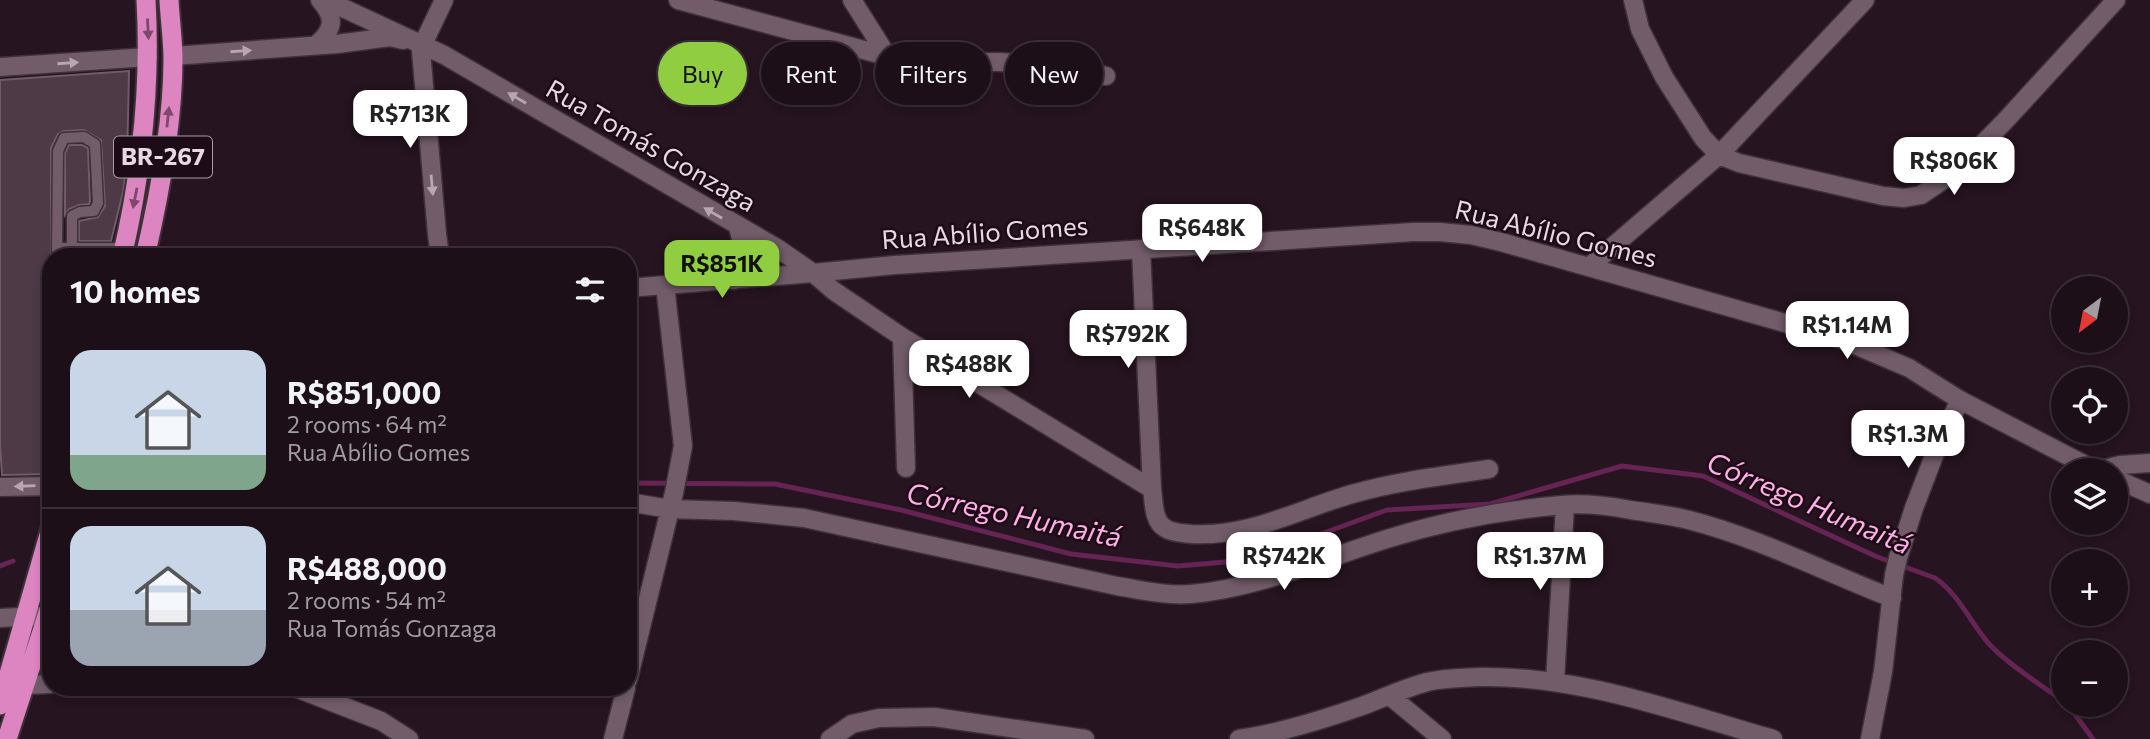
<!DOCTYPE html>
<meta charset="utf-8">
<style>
body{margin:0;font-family:Commissioner,sans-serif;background:#291d25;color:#f1f3f6;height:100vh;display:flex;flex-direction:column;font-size:26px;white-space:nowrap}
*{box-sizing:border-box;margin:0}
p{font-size:23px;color:#a09ca2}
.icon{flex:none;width:38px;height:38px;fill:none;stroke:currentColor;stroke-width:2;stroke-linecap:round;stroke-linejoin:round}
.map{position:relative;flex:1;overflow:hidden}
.panel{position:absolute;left:42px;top:248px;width:595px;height:448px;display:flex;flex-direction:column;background:#1c0f18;border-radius:28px;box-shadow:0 4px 10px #0003,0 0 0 2px #3a2f37}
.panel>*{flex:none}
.hud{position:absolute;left:658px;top:42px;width:665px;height:63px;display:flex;gap:14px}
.needle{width:46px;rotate:212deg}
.controls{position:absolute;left:2051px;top:276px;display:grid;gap:14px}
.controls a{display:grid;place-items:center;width:77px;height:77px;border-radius:50%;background:#1c0f18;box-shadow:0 4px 10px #0003,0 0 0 2px #3a2f37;font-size:35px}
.price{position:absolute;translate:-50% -60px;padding:0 16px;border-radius:14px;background:#fff;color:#222;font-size:23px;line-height:46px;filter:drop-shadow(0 2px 4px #0008)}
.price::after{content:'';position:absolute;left:50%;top:42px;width:21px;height:16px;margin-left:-10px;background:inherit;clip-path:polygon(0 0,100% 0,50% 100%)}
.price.selected{background:#90cd40;color:#111}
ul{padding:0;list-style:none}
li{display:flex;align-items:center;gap:21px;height:175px;padding:0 28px}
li+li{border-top:2px solid #3a2f37}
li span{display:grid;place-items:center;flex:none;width:196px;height:140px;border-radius:21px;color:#555}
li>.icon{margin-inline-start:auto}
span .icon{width:84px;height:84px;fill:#fffc;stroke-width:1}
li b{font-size:30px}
h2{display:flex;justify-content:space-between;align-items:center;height:84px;padding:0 28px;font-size:30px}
.tag{padding:0 24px;border-radius:32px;background:#1c0f18;box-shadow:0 4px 10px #0003,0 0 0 2px #3a2f37;font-size:24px;line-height:63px}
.tag.selected{background:#90cd40;color:#111}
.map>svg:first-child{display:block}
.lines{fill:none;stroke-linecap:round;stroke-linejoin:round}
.stream{stroke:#652453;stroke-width:5}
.building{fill:#4e3947;stroke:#715b69;stroke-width:2}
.service-casing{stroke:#3e3139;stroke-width:13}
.minor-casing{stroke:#3e3139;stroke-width:21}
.tertiary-casing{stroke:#3e3139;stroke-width:21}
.trunk-casing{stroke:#3e3139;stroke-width:23}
.service{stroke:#725c6a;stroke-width:10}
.minor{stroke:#725c6a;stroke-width:18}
.tertiary{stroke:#725c6a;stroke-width:18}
.trunk{stroke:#dc85c0;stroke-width:19}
.oneway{fill:#7c486c}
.oneway2{fill:#b8a7b1}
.labels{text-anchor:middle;stroke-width:5;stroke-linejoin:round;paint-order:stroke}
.shield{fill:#1d0b17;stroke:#aa9ba4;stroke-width:2}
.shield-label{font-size:24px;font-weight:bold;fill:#e7d9e1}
.street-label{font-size:26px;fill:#e7d9e1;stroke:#1d0b17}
.water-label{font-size:28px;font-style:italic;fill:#feafe3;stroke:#1d0b17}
</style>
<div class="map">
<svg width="2150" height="739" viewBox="0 0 2150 739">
<rect width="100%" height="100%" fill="#261420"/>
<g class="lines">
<path class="stream" d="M 628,483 L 775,484 L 901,510 L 1071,554 L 1178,566 L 1225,562 L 1318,535 L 1387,510 L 1490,504 L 1622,466 L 1703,476 L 1875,556 L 1935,578 C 1959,594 1971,624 1990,645 C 2010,666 2040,684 2063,701
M 0,566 L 13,561
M 2068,705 L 2093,739"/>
</g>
<path class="building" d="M 129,71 L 127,163 L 123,192 L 111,241 L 79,241 L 79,221 L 98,217 L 105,206 L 101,140 L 84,130 L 64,131 L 58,134 L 51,148 L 51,474 L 2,475 L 0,445 L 0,80 Z
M 69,145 L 82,145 L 88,148 L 90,201 L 89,204 L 79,205 L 69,209 L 65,215 L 65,153 Z"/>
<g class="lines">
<g class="service-casing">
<path id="service" d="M 57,248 L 72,248 L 72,216 L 80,212 L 94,211 L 98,203 L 95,144 L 84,137 L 64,138 L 58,151 L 57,248 L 57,257
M 72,248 L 124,248"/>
</g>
<g class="minor-casing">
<path id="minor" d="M 678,0 L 916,64 C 944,67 970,61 998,62 C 1034,63 1070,70 1106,76
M 852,0 L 888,57
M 1633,0 L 1640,29 L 1664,77 L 1703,138 L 1719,155 L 1739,163 L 1883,196 L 1904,198 L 1921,195 L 1955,172 L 2005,121 L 2116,0
M 423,44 L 444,0
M 1141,249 L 1152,489 C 1154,502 1153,521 1165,528 C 1172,533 1183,533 1191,534 C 1250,537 1297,510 1352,494 C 1397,481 1443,476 1489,469
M 1590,266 L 1719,155 L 1865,0
M 813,273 L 834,291 L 902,337 L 1152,489
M 902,337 L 906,468
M 0,487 L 51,486
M 628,502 L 670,509 L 734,511 L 804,518 L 1117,586 C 1141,590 1166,596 1191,594 C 1259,588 1325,558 1390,538 C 1445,521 1505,510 1562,505 C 1584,503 1609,506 1631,510 C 1650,513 1670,515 1689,520 C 1759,538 1825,572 1892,598
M 0,618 L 38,616
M 628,680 L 674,493 L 683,446 L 665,285
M 1555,681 L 1565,505
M 24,685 L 51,684
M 296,688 L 381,721 L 409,739
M 1390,696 L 1442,739
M 613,739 L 626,688
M 830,739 L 852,724 L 879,718 L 934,717 L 1085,739
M 1239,739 C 1281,733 1322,720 1362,706 C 1383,698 1405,688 1427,682 C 1444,678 1461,678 1479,677 C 1580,675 1677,712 1773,739
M 1870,739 L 1883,672 L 1894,575 L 1898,558 L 1914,508 L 1937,448 L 1960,400"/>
</g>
<g class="tertiary-casing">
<path id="tertiary" d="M 326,0 L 444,55 L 777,248 L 813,273
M 423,44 L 421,51 L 437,234 L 440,257
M 316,45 C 334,30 336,18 320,0
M 173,56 L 337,44 L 390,37 L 403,40
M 0,67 L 148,57
M 734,280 C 743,261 744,247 738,227
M 628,288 L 813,273 L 895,265 L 1413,232 L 1440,232 L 1471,235 L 1501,242 L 1841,339 L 1909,368 L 1960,400 L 2097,471
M 2098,471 L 2120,465 L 2150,463
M 2116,479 L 2150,494"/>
</g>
<g class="trunk-casing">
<path id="trunk" d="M 122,257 C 142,171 151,88 146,0
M 145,257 C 159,197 173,121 173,59 C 173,40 170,20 169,0
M 0,705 L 51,528
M 7,739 L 51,604"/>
</g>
<use href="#service" class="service"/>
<use href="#minor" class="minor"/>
<use href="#tertiary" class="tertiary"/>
<use href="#trunk" class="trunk"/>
</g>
<defs><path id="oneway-solid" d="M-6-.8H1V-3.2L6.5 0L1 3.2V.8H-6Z" transform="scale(1.75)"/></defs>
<g class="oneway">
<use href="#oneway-solid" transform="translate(148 29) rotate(87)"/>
<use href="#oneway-solid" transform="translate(168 117) rotate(-84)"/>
<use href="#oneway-solid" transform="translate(135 198) rotate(101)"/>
</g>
<g class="oneway2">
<use href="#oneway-solid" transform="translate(241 51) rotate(-4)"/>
<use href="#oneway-solid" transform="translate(68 63) rotate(-4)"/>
<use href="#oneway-solid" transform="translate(517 98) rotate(-150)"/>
<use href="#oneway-solid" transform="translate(432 185) rotate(85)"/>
<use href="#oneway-solid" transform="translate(713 213) rotate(-150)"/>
<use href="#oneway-solid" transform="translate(25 486) rotate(178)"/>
</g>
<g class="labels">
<rect class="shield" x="114" y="136.5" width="98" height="41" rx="5"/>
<g class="shield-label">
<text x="163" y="165">BR-267</text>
</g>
<g class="street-label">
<text transform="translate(651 146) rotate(30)" y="9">Rua Tomás Gonzaga</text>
<text transform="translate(985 233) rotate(-4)" y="9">Rua Abílio Gomes</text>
<text transform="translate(1556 234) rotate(14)" y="9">Rua Abílio Gomes</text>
</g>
<g class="water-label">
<text transform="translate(1809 503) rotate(23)" y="10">Córrego Humaitá</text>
<text transform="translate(1014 515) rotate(12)" y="10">Córrego Humaitá</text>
</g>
</g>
</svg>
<div class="controls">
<a><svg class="needle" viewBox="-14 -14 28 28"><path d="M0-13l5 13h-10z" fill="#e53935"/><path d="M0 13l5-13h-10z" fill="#a09ca2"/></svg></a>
<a><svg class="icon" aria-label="locate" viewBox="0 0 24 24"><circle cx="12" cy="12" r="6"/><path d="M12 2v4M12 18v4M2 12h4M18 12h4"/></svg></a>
<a><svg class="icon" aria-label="layers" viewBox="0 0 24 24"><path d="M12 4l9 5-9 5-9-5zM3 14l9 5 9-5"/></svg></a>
<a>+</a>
<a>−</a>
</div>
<b class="price" style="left:410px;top:150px">R$713K</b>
<b class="price" style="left:1954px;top:197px">R$806K</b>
<b class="price" style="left:1202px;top:264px">R$648K</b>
<b class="price selected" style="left:722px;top:300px">R$851K</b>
<b class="price" style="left:1847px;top:361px">R$1.14M</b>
<b class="price" style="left:1128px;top:370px">R$792K</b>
<b class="price" style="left:969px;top:400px">R$488K</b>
<b class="price" style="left:1908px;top:470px">R$1.3M</b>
<b class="price" style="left:1284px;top:592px">R$742K</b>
<b class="price" style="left:1540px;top:592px">R$1.37M</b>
<div class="hud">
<a class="tag selected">Buy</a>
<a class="tag">Rent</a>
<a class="tag">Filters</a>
<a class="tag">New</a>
</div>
<section class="panel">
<h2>10 homes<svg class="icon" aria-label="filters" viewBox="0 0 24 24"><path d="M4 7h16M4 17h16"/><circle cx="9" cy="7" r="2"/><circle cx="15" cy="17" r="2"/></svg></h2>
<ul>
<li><span style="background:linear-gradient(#c9d6e8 75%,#7fa58c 0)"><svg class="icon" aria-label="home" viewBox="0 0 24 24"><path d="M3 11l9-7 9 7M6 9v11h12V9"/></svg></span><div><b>R$851,000</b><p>2 rooms · 64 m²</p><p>Rua Abílio Gomes</p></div></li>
<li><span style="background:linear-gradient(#c9d6e8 60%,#9aa5b1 0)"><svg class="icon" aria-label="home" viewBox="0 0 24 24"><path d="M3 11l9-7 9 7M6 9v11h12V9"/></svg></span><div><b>R$488,000</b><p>2 rooms · 54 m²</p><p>Rua Tomás Gonzaga</p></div></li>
</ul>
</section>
</div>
